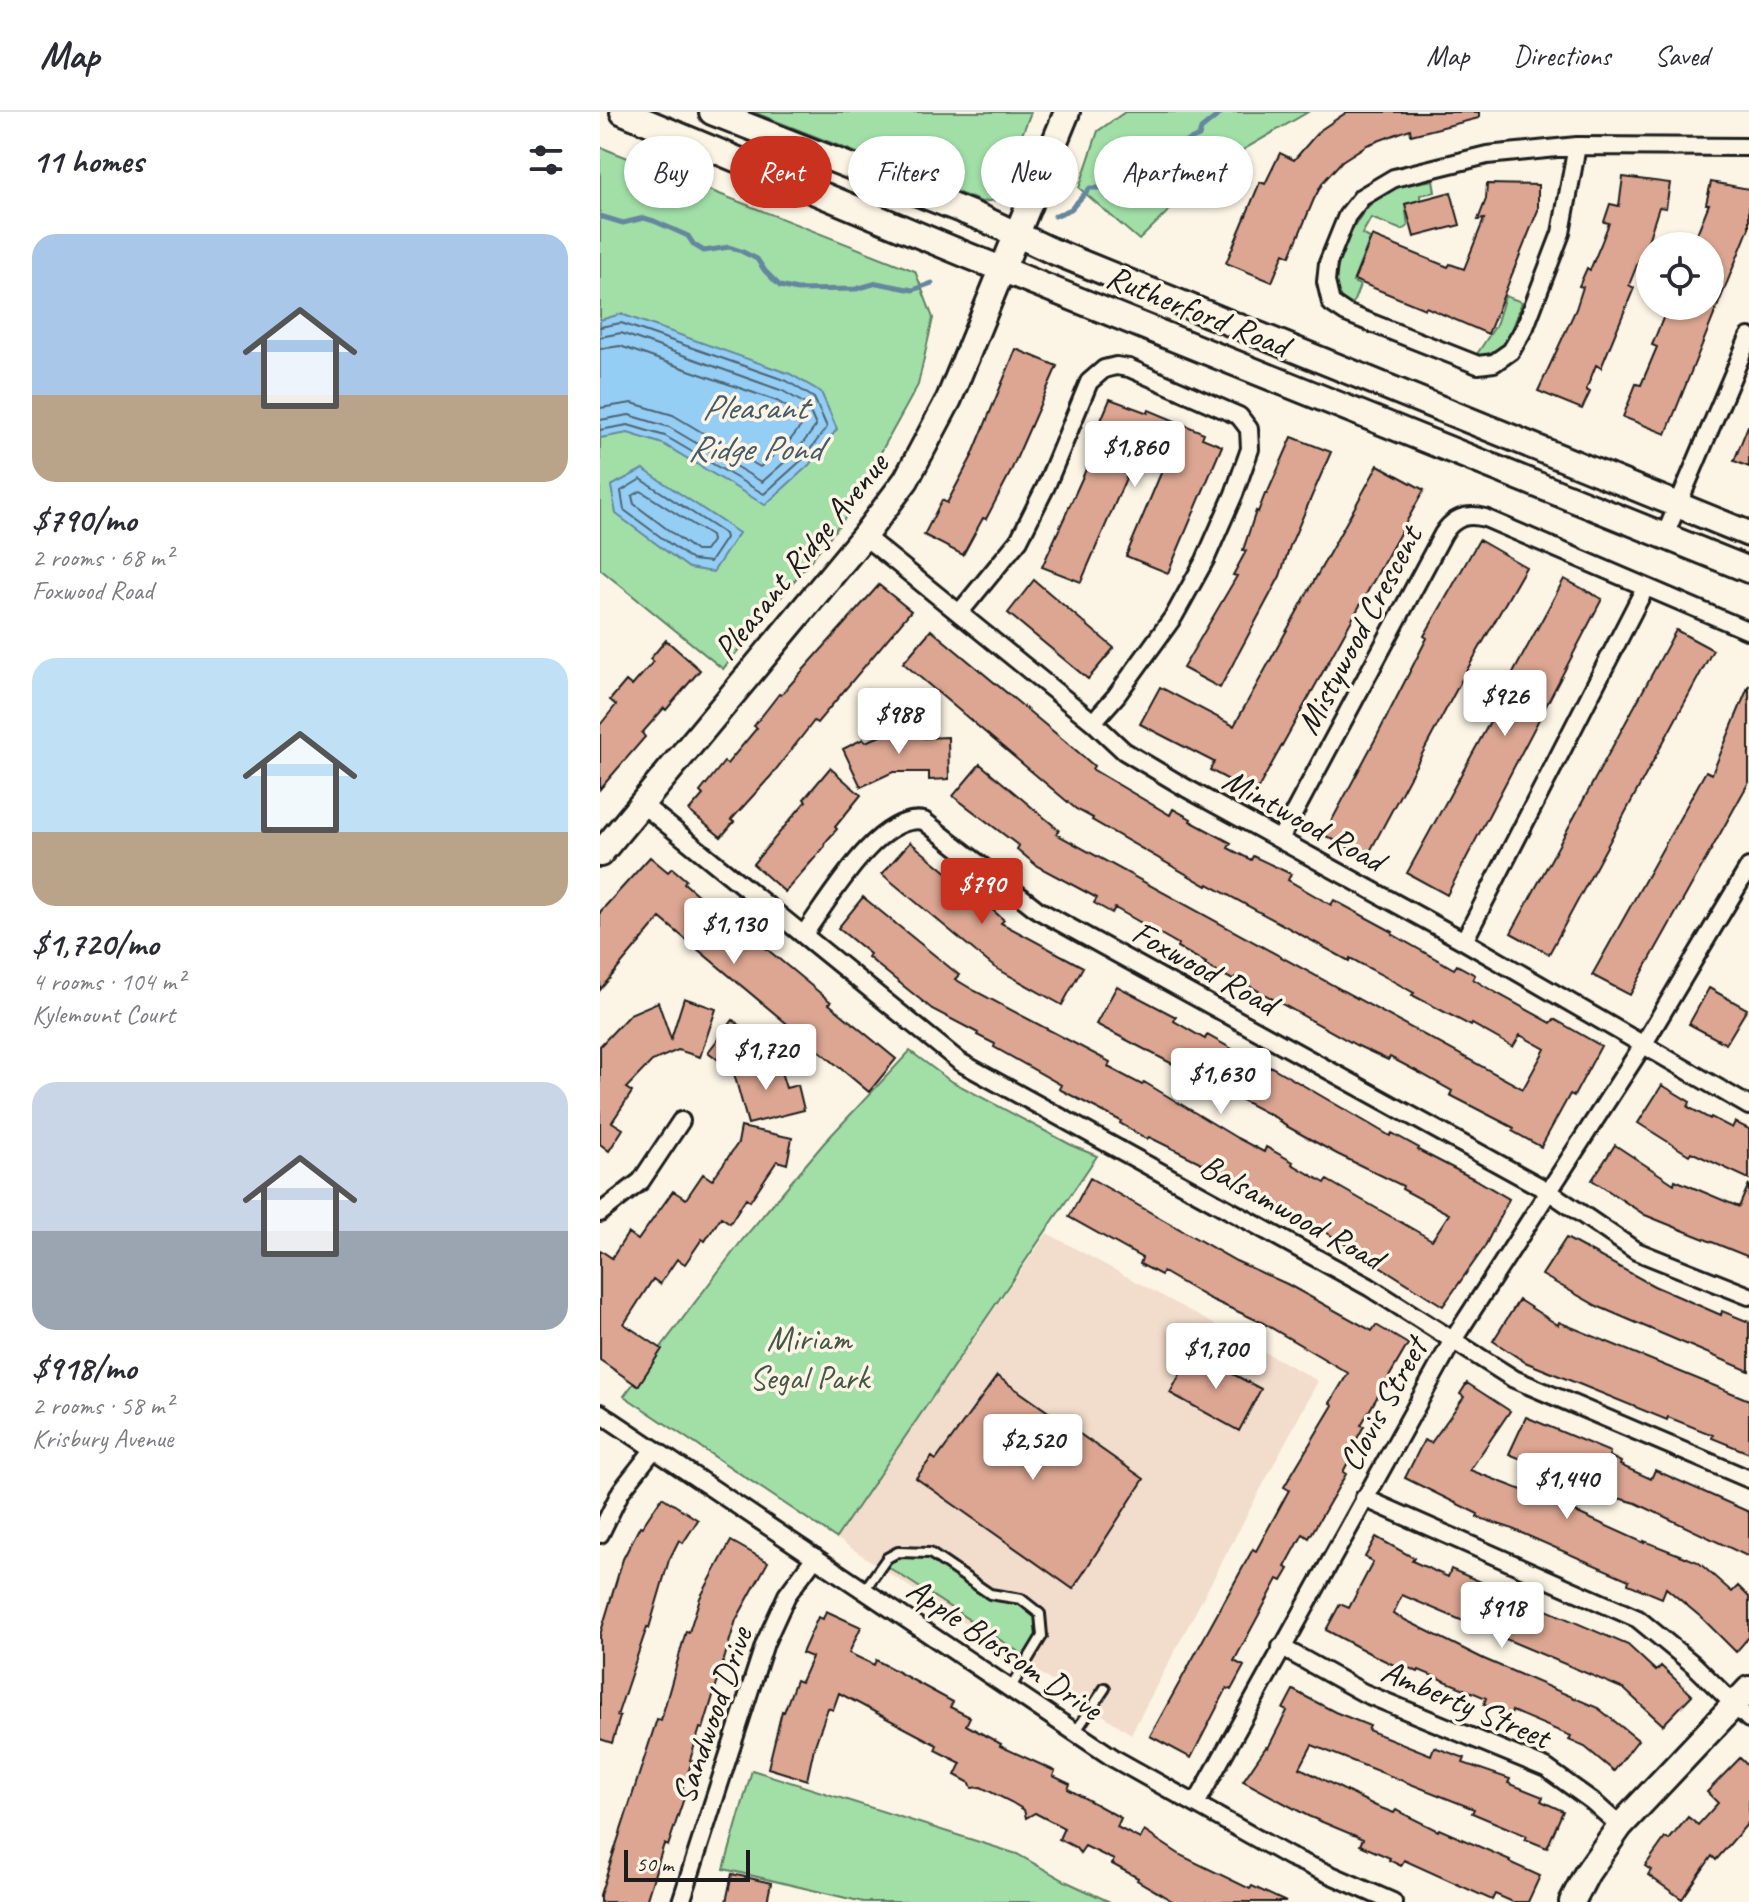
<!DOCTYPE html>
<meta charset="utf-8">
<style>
body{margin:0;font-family:Caveat,sans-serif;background:#f2f2f3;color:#2b2b33;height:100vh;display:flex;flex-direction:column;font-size:30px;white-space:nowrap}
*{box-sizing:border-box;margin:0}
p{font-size:26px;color:#7c7c81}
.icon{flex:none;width:44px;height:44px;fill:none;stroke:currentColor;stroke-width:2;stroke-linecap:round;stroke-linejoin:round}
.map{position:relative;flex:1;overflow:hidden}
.panel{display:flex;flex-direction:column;background:#fff;width:600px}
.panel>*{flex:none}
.banner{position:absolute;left:24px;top:24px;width:760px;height:72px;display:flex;gap:16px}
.buttons{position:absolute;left:1036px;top:120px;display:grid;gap:16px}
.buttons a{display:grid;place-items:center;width:88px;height:88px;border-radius:50%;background:#fff;box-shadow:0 2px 6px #0004;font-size:40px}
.scale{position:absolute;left:24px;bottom:20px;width:126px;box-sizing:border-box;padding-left:8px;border:4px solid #1c1c1c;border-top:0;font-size:22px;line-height:28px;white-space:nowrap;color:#1c1c1c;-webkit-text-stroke:6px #fcf5e5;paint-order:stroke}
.price{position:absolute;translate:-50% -68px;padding:0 18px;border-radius:8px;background:#fff;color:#222;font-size:26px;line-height:52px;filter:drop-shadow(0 2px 4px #0008)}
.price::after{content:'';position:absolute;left:50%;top:48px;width:24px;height:18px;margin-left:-12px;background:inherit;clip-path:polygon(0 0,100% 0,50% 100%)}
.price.active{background:#c8321e;color:#fff}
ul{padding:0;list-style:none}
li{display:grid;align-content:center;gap:16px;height:424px;padding:0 32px}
li span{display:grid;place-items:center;height:248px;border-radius:24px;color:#555}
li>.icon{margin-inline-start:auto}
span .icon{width:144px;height:144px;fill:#fffc;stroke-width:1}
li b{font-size:34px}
h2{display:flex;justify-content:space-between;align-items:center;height:96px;padding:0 32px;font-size:34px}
.pill{padding:0 28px;border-radius:36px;background:#fff;box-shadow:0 2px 6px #0004;font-size:28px;line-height:72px}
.pill.active{background:#c8321e;color:#fff}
header{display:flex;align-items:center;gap:48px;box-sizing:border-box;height:112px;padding:0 40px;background:#fff;border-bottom:2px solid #e1e1e2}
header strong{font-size:38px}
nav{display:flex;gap:44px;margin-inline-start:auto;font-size:28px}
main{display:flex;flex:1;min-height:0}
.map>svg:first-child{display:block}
.built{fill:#f2ddcc}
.green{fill:#a1dfa7;stroke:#5e7e62;stroke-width:2}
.water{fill:#95cef4;stroke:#65879e;stroke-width:2}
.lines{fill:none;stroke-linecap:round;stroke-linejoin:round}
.shore{stroke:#4c6372;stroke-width:2}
.stream{stroke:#65879e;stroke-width:5}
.building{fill:#dca692;stroke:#1c1c1c;stroke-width:2}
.lane-casing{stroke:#1c1c1c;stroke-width:14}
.street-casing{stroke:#1c1c1c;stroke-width:22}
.secondary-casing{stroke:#1c1c1c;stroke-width:30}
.lane{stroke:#fcf5e5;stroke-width:8}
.street{stroke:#fcf5e5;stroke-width:16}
.secondary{stroke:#fcf5e5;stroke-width:24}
.labels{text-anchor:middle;stroke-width:7;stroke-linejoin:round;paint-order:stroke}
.street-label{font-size:34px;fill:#1c1c1c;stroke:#fcf5e5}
.park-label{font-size:34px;fill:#445646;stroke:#fcf5e5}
.water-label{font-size:36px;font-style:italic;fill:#465a68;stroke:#fcf5e5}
</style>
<header>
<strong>Map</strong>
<nav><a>Map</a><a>Directions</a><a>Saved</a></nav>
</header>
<main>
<section class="panel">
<h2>11 homes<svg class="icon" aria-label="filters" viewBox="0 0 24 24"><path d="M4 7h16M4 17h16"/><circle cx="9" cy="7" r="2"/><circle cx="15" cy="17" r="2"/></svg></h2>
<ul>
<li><span style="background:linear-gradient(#a9c7e8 65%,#b9a48a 0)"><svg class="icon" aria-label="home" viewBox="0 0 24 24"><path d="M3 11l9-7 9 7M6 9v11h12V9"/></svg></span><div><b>$790/mo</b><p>2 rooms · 68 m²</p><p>Foxwood Road</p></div></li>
<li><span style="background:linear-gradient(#bfe0f5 70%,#b9a48a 0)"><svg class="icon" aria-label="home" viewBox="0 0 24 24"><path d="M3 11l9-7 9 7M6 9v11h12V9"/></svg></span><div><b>$1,720/mo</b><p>4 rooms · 104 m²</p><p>Kylemount Court</p></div></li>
<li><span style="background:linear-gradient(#c9d6e8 60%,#9aa5b1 0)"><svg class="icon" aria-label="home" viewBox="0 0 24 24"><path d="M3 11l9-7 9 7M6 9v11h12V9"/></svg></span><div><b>$918/mo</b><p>2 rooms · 58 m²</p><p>Krisbury Avenue</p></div></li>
</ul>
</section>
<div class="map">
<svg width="1149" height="1790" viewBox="0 0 1149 1790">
<rect width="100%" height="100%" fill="#fcf5e5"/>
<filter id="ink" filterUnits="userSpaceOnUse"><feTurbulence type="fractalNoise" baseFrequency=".0125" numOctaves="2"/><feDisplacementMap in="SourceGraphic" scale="16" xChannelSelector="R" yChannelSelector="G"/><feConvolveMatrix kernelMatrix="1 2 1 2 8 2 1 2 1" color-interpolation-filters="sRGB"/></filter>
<g filter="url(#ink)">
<path class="built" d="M 447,1121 L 718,1269 L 531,1622 L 236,1426 Z"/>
<path class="green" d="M 153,0 L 431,0 L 396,88 L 382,90 Z
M 525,0 L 708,0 L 612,56 L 539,128 L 479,76 L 498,19 Z
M 0,35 L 315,159 L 333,206 L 318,273 L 244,407 L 123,557 L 0,457 Z
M 833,68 L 835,80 L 820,83 L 820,88 L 805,92 L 808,114 L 802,118 L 771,106 L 762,122 L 770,126 L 753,170 L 760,173 L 752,194 C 739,188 737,181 734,168 C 743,136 757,94 789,79 C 802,73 819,71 833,68 Z
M 905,184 L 922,190 C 912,216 909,247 875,245 L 896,213 Z
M 310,939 L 349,968 L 475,1035 L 497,1044 L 236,1426 L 24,1284 L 143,1127 L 224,1031 Z
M 299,1442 L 330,1444 L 390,1485 L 421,1489 L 437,1503 L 439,1523 L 425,1544 L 285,1453 Z
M 152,1658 L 417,1742 L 467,1770 L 510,1790 L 263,1790 L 124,1757 Z"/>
<path class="water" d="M 21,202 L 190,262 L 221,280 L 237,317 L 209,353 L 165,393 L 63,332 L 28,321 L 0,326 L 0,208 Z
M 43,357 L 139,421 L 113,460 L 89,456 L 16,402 L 11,374 Z"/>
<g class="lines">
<path class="shore" d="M 0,215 L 21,211 L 187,269 L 214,286 L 227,315 L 203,347 L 164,382 L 65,324 L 28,313 L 0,318
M 0,225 L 21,221 L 183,279 L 207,293 L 216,314 L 196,340 L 162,370 L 69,315 L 29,303 L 0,308
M 0,237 L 20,234 L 177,289 L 197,301 L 202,313 L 187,332 L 160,355 L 73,303 L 32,291 L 0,296
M 41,367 L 125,422 L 126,426 L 110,450 L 92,448 L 24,398 L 21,379 Z
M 41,379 L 111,424 L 112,429 L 105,439 L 96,439 L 34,392 L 32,384 Z"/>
<path class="stream" d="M 0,104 L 23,111 L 44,106 L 54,109 L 88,124 L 94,133 L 104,139 L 129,135 L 141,139 L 157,147 L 165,159 L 180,174 L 197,178 L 256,177 L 277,171 L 313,178 L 332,171
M 455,104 L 471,97 L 490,76 L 504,76 L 548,47 L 599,24 L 601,17 L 622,0"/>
</g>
<path class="building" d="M 747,0 L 879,0 L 879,6 L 811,23 L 810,17 L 767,33 L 742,49 L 723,70 L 714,87 L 690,144 L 684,141 L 672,170 L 626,151 L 660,70 L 665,72 L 680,41 L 694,48 L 719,19 Z
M 1023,65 L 1070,71 L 1066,96 L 1059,95 L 1047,132 L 1051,133 L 1044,150 L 1039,148 L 1029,173 L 1034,176 L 1001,256 L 996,253 L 986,278 L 990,280 L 982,297 L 938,279 L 976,197 L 983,175 L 979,174 L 987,156 L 990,158 L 1001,132 L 1009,111 L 1004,110 L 1010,92 L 1019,94 Z
M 1111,70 L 1149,77 L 1149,116 L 1066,322 L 1023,305 L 1036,272 L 1041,273 L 1057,235 L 1052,233 L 1068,194 L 1110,194 L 1110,134 L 1092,134 L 1109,92 L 1106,92 Z
M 887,72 L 938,73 L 938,98 L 888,222 L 826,195 L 825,197 L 754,168 L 772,124 L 848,155 L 850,152 L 864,157 L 884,107 L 878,108 L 886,87 Z
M 851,80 L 860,113 L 814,125 L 805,92 Z
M 416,237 L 457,254 L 410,361 L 386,407 L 383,406 L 363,443 L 324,423 L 342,388 L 347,391 L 372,344 Z
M 510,287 L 548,301 L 549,298 L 604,321 L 602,326 L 622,334 L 568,461 L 526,444 L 564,354 L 536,343 L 481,470 L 442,455 L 484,362 L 497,326 L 494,325 Z
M 1148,314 L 1149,314 L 1149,355 L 1134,349 Z
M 692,325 L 731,340 L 690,434 L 680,464 L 620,576 L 583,556 L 637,464 L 633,463 L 646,439 L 643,438 L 656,399 L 658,400 L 665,382 L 667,382 Z
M 778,353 L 824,378 L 655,682 L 610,658 L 614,650 L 540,612 L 560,575 L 634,614 Z
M 879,428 L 926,455 L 868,556 L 767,745 L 724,723 L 777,624 L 827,526 L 824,524 Z
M 964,467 L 1002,487 L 847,783 L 807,761 L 914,566 L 911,565 Z
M 434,468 L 514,536 L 488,567 L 408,501 Z
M 279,473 L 311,499 L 217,611 L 214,609 L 170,665 L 131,708 L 134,710 L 121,725 L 89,699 L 103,683 L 100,680 L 124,650 L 127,652 L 157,616 L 154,614 L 179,582 L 181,583 Z
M 331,518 L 478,640 L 494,654 L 492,657 L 570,703 L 573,697 L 591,707 L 590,709 L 631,731 L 628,736 L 651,748 L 653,744 L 691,762 L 688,768 L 731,793 L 734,788 L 793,820 L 792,822 L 854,857 L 857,853 L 875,863 L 873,867 L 891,878 L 951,911 L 954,907 L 1001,934 L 974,984 L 970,982 L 941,1035 L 912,1019 L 914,1016 L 850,983 L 852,979 L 820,961 L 790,945 L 788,948 L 756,933 L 635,866 L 633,868 L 605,853 L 606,851 L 577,835 L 578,832 L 515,796 L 512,801 L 494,791 L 497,786 L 437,754 L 417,737 L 419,734 L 353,684 L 380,652 L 459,718 L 456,722 L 923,977 L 945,937 L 920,923 L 913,935 L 872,912 L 871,914 L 812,883 L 814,881 L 791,868 L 750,846 L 749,849 L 608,772 L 607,774 L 492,708 L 493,706 L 476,697 L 303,551 Z
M 1076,518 L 1113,538 L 949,842 L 911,821 Z
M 66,528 L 100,558 L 66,598 L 64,596 L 42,621 L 45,625 L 0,677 L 0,613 L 16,593 L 10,588 L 26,569 L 32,574 L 53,550 L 50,547 Z
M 1149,573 L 1149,670 L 1030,883 L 992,863 L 1106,659 L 1112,662 Z
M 294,619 L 324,619 L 324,626 L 348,625 L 349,667 L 329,668 L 329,660 L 293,660 L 261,675 L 243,637 L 263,627 L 265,630 Z
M 230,656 L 261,683 L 235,715 L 237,717 L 224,732 L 225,734 L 185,780 L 153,752 L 206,689 L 204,687 Z
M 310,730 L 388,794 L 404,808 L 401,811 L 483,855 L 462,893 L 394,855 L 282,762 Z
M 50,745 L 68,760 L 72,756 L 86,768 L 84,771 L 149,827 L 151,825 L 168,838 L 231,890 L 229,892 L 296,947 L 269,980 L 60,806 L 0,878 L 0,800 Z
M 263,785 L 359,863 L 355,867 L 375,879 L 510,950 L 508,955 L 542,973 L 544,970 L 637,1026 L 664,1040 L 666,1035 L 693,1050 L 692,1052 L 725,1071 L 727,1068 L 832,1128 L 849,1102 L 802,1077 L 803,1074 L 737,1042 L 679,1010 L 680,1008 L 496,912 L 517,874 L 576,905 L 574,909 L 605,927 L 607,923 L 668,957 L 670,954 L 790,1024 L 792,1021 L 819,1036 L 818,1038 L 880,1070 L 909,1087 L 884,1136 L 843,1194 L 705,1107 L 672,1089 L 671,1092 L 644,1078 L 646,1073 L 549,1025 L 547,1027 L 520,1011 L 521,1009 L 459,977 L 461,973 L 394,935 L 395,932 L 377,923 L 378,921 L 332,897 L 280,855 L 268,845 L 270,842 L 238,816 Z
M 1109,876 L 1147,897 L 1126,932 L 1089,912 Z
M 84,886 L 116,897 L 100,945 L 78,938 L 52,949 L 26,976 L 32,980 L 12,1010 L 23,1017 L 9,1039 L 0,1032 L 0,934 L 30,902 L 58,890 L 71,927 Z
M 133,908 L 154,924 L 129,956 L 108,940 Z
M 176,944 L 186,976 L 198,973 L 204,998 L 148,1012 L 133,958 Z
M 1062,973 L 1090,990 L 1088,995 L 1110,1007 L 1111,1005 L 1132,1016 L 1135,1010 L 1149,1017 L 1149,1067 L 1091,1040 L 1089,1043 L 1038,1011 Z
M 141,1015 L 192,1026 L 187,1052 L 177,1049 L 150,1089 L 146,1086 L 130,1111 L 121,1105 L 105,1129 L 102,1127 L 85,1152 L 77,1147 L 60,1172 L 53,1167 L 24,1212 L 62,1237 L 38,1274 L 0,1248 L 0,1138 L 12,1146 L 28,1121 L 38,1128 L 73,1079 L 86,1087 L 103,1062 L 112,1068 L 138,1031 Z
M 1015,1033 L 1074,1072 L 1075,1068 L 1139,1095 L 1149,1072 L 1149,1145 L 1045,1103 L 992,1068 Z
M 490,1066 L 636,1149 L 687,1172 L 772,1219 L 776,1213 L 808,1232 L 761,1313 L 764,1314 L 753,1334 L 756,1335 L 743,1360 L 746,1362 L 709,1426 L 703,1422 L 685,1455 L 689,1457 L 682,1469 L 678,1467 L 634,1549 L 644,1554 L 631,1578 L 627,1576 L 591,1646 L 550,1624 L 653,1437 L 656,1439 L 689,1378 L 684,1375 L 733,1293 L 730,1291 L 748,1261 L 663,1211 L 610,1187 L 563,1160 L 561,1163 L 540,1152 L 542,1146 L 469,1105 Z
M 966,1126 L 1054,1174 L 1121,1203 L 1122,1199 L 1149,1210 L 1149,1259 L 997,1194 L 942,1163 Z
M 919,1188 L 958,1213 L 959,1210 L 1149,1288 L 1149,1341 L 1112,1326 L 1113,1323 L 1068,1305 L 1067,1308 L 925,1250 L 893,1229 Z
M 592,1240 L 661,1277 L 639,1319 L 570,1281 Z
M 397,1264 L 544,1367 L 473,1477 L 316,1366 L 332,1345 L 336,1348 Z
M 867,1271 L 910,1299 L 870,1358 L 958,1392 L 1044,1431 L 1044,1429 L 1098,1450 L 1132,1480 L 1138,1474 L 1149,1485 L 1149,1525 L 1136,1540 L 1102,1506 L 1066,1476 L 1062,1486 L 1028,1472 L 1029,1468 L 910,1416 L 877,1405 L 878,1402 L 805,1366 L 824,1328 L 831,1331 L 864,1285 L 860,1282 Z
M 926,1305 L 1010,1340 L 1009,1344 L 1021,1350 L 1020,1353 L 1051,1367 L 1055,1358 L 1149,1400 L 1149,1445 L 1036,1391 L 1014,1385 L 951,1355 L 950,1359 L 909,1342 Z
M 62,1385 L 98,1408 L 83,1431 L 79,1428 L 69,1448 L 49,1516 L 47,1515 L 17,1604 L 20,1605 L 12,1631 L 0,1627 L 0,1523 L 23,1447 L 40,1414 L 42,1415 Z
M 776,1425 L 814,1446 L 812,1449 L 848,1465 L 851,1457 L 1028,1533 L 1056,1559 L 1061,1554 L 1092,1583 L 1063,1613 L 1024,1577 L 802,1483 L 793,1502 L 884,1547 L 998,1596 L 1038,1628 L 1014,1659 L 985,1635 L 969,1628 L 971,1624 L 912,1599 L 911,1603 L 884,1592 L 886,1586 L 819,1558 L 818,1560 L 802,1553 L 800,1556 L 771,1542 L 726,1518 L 740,1492 L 749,1496 L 773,1450 L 765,1445 Z
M 131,1429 L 168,1450 L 136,1508 L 103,1617 L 100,1616 L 90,1648 L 92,1649 L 82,1678 L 86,1680 L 68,1734 L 64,1732 L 46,1790 L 0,1790 L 0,1783 L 57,1607 L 61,1608 L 86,1519 L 89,1520 L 100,1486 Z
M 226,1499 L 261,1515 L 249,1541 L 274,1553 L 276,1548 L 353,1590 L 350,1595 L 370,1605 L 366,1613 L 401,1632 L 400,1634 L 455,1659 L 453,1664 L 470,1672 L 468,1677 L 521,1706 L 517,1715 L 540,1727 L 544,1719 L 582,1744 L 650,1777 L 652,1774 L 686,1790 L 574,1790 L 537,1768 L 538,1766 L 512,1752 L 514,1748 L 485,1734 L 480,1741 L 475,1735 L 459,1727 L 464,1716 L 435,1701 L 426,1706 L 424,1698 L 411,1690 L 381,1675 L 372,1676 L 370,1671 L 355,1663 L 361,1651 L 335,1638 L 337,1633 L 239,1581 L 233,1598 L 228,1596 L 214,1636 L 207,1668 L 168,1656 L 182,1599 L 184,1600 L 196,1568 L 201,1570 L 212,1545 L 202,1541 L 218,1505 L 223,1507 Z
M 693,1578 L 735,1600 L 770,1614 L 768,1618 L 831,1643 L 834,1635 L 865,1646 L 863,1651 L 910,1667 L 908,1671 L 943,1685 L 941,1689 L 963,1699 L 947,1736 L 925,1727 L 927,1724 L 872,1701 L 874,1697 L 712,1633 L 701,1654 L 700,1656 L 776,1694 L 794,1701 L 796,1698 L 838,1719 L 839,1717 L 910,1748 L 909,1750 L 940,1764 L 928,1790 L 913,1790 L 895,1782 L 892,1788 L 804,1748 L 801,1754 L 789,1748 L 790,1746 L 760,1733 L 763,1727 L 708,1704 L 643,1669 L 666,1635 L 668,1636 L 687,1599 L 683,1597 Z
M 1140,1646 L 1149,1655 L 1149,1710 L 1116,1748 L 1112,1744 L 1082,1787 L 1048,1763 L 1051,1758 L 1045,1754 L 1065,1726 L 1069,1728 L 1088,1705 L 1098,1713 L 1118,1691 L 1107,1680 Z
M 132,1762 L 171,1771 L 167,1790 L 126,1790 Z"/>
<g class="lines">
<g class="lane-casing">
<path id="lane" d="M 265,1477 L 287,1446 L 298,1440 L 330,1441 L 390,1482 L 421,1487 L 440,1502 L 442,1524 L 410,1577
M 476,1619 L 505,1576"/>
</g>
<g class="street-casing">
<path id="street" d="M 977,34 L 961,121 L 925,215 L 911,239 L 894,251 L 878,253 L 746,201 L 731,191 L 726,170 L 728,151 L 747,104 L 762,85 L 794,66 L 887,43 L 977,34 L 1149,35
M 1065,423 L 1149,225
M 264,424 L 493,610 L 524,639 L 586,676 L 864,829 L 1149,994
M 360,500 L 419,428 L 446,374 L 489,270 L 504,257 L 516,254 L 529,256 L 639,304 L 649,317 L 650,337 L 634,382 L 605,448 L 574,504 L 516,584 L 493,610
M 42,692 L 360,950 L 769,1175 L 914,1267 L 1149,1367
M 680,727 L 843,422 C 854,405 867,401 885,406 L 1149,519
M 204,822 C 228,790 278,700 324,709 L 438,798 L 948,1079 L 1036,1139 L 1149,1184
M 864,829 L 1045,476
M 0,1101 L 41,1069 L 81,1009
M 0,1301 L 515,1647 L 690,1745 L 793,1790
M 764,1386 L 1038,1507 L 1094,1553 L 1149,1607
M 0,1422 L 21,1379 L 54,1337
M 681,1535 L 764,1581 L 946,1656 L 992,1689 L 1020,1714
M 596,1692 L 853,1228 L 1043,933 L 1149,755
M 81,1790 L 165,1531 L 187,1483 L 215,1445"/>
</g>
<g class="secondary-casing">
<path id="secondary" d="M 23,0 L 369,144 L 1149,458
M 112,0 L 384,107 L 450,138 L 1149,422
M 0,742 L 264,424 L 306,368 L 349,287 L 467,0
M 972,1790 L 987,1761 L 1020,1714 L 1149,1577"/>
</g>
<use href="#lane" class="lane"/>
<use href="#street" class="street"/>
<use href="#secondary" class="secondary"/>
</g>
</g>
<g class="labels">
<g class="street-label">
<text transform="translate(598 198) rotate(22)" y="12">Rutherford Road</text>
<text transform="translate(200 444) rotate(-51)" y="12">Pleasant Ridge Avenue</text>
<text transform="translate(758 518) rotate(-62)" y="12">Mistywood Crescent</text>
<text transform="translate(704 707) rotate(29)" y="12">Mintwood Road</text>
<text transform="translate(605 855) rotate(29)" y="12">Foxwood Road</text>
<text transform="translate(692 1099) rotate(29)" y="12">Balsamwood Road</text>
<text transform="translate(782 1292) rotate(-61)" y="12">Clovis Street</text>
<text transform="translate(405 1536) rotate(34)" y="12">Apple Blossom Drive</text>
<text transform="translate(866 1591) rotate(23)" y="12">Amberty Street</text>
<text transform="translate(111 1603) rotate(-71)" y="12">Sandwood Drive</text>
</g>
<g class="park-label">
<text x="209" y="1238">Miriam<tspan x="209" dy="39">Segal Park</tspan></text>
</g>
<g class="water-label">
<text x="154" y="307">Pleasant<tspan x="154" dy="41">Ridge Pond</tspan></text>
</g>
</g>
</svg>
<div class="buttons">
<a><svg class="icon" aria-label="locate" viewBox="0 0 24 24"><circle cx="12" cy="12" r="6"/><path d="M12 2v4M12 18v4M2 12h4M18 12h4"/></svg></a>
</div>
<div class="scale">50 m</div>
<b class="price" style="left:535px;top:377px">$1,860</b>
<b class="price" style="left:905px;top:626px">$926</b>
<b class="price" style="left:299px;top:644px">$988</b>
<b class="price active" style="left:382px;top:814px">$790</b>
<b class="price" style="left:134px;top:854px">$1,130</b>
<b class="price" style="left:166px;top:980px">$1,720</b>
<b class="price" style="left:621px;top:1004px">$1,630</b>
<b class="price" style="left:616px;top:1279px">$1,700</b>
<b class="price" style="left:433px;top:1370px">$2,520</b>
<b class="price" style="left:967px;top:1409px">$1,440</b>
<b class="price" style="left:902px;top:1538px">$918</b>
<div class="banner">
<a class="pill">Buy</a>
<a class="pill active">Rent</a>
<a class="pill">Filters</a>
<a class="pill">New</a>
<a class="pill">Apartment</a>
</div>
</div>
</main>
